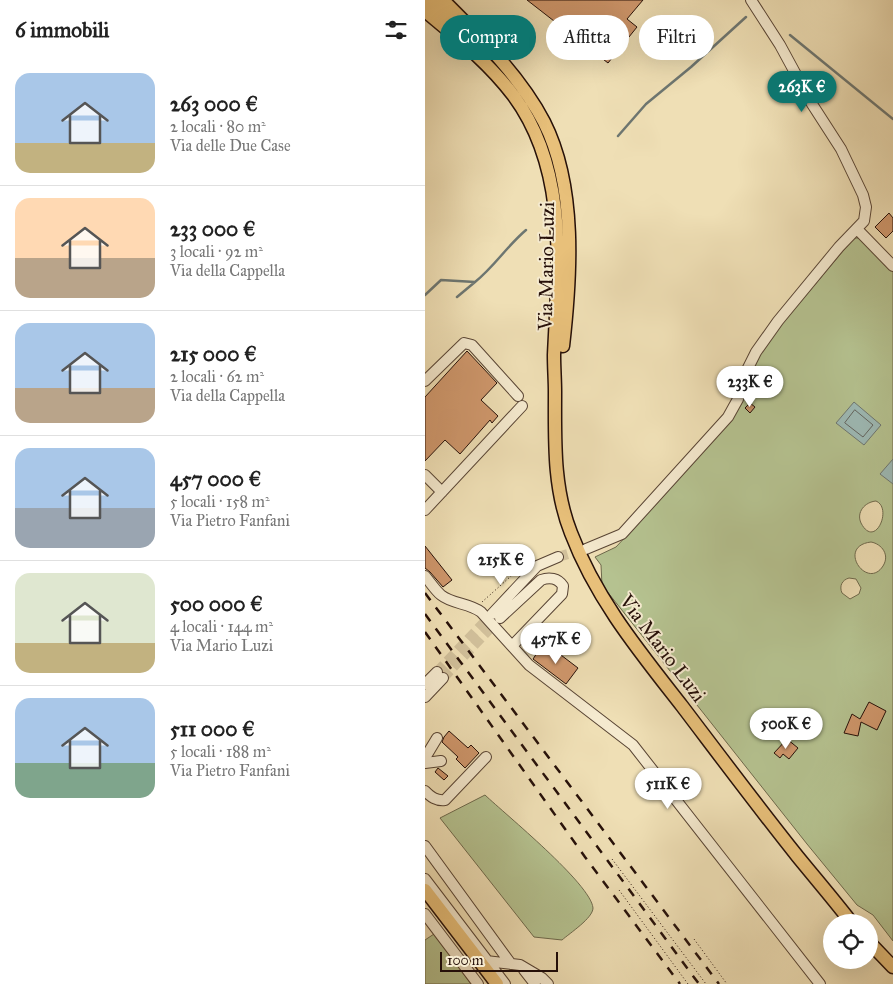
<!DOCTYPE html>
<html lang="it">
<meta charset="utf-8">
<style>
body{margin:0;font-family:"IM FELL Great Primer",serif;background:#f2f2f2;color:#222;height:100vh;display:flex;flex-direction:column;font-size:19px;white-space:nowrap}
*{box-sizing:border-box;margin:0}
p{font-size:16px;color:#767676}
.icon{flex:none;width:28px;height:28px;fill:none;stroke:currentColor;stroke-width:2;stroke-linecap:round;stroke-linejoin:round}
.map{position:relative;flex:1;overflow:hidden}
.side{display:flex;flex-direction:column;background:#fff;width:425px}
.side>*{flex:none}
.banner{position:absolute;left:15px;top:15px;width:378px;height:45px;display:flex;gap:10px}
.fabs{position:absolute;left:398px;top:914px;display:grid;gap:10px}
.fabs a{display:grid;place-items:center;width:55px;height:55px;border-radius:50%;background:#fff;box-shadow:0 5px 20px #0002;font-size:25px}
.scale{position:absolute;left:15px;bottom:12px;width:118px;box-sizing:border-box;padding-left:5px;border:2px solid #261009;border-top:0;font-size:14px;line-height:18px;white-space:nowrap;color:#261009;-webkit-text-stroke:4px #f5eacf;paint-order:stroke}
.price{position:absolute;translate:-50% -42px;padding:0 11px;border-radius:18px;background:#fff;color:#222;font-size:16px;line-height:32px;filter:drop-shadow(0 1px 2px #0008)}
.price::after{content:'';position:absolute;left:50%;top:30px;width:15px;height:11px;margin-left:-8px;background:inherit;clip-path:polygon(0 0,100% 0,50% 100%)}
.price.selected{background:#0f766e;color:#fff}
ul{padding:0;list-style:none}
li{display:flex;align-items:center;gap:15px;height:125px;padding:0 15px}
li+li{border-top:1px solid #e0e0e0}
li span{display:grid;place-items:center;flex:none;width:140px;height:100px;border-radius:15px;color:#555}
li>.icon{margin-inline-start:auto}
span .icon{width:60px;height:60px;fill:#fffc;stroke-width:1}
li b{font-size:21px}
h2{display:flex;justify-content:space-between;align-items:center;height:60px;padding:0 15px;font-size:21px}
.pill{padding:0 18px;border-radius:22px;background:#fff;box-shadow:0 5px 20px #0002;font-size:18px;line-height:45px}
.pill.selected{background:#0f766e;color:#fff}
main{display:flex;flex:1;min-height:0}
.map>svg:first-child{display:block}
.green{fill:#b5c290;stroke:#6e694c;fill-rule:evenodd}
.water{fill:#9dbab6;stroke:#6d7671}
.lines{fill:none;stroke-linecap:round;stroke-linejoin:round}
.shore{stroke:#626560;stroke-width:1}
.stream{stroke:#6d7671;stroke-width:2.5}
.building{fill:#cf976c;stroke:#261009}
.minor-tunnel{stroke:#d1c09b;stroke-width:10;stroke-dasharray:10 5;stroke-linecap:butt}
.minor-casing{stroke:#584434;stroke-width:12}
.major-casing{stroke:#261009;stroke-width:15}
.path{stroke:#261009;stroke-width:1;stroke-dasharray:1 2.5;stroke-linecap:butt}
.minor{stroke:#f5eacf;stroke-width:10}
.major{stroke:#e8c07a;stroke-width:12}
.rail{stroke:#261009;stroke-width:2.5;stroke-dasharray:9 9;stroke-linecap:butt}
.labels{text-anchor:middle;stroke-width:4;stroke-linejoin:round;paint-order:stroke}
.street-label{font-size:20px;fill:#261009;stroke:#f5eacf}
</style>
<main>
<section class="side">
<h2>6 immobili<svg class="icon" aria-label="filters" viewBox="0 0 24 24"><path d="M4 7h16M4 17h16"/><circle cx="9" cy="7" r="2"/><circle cx="15" cy="17" r="2"/></svg></h2>
<ul>
<li><span style="background:linear-gradient(#a9c7e8 70%,#c2b280 0)"><svg class="icon" aria-label="home" viewBox="0 0 24 24"><path d="M3 11l9-7 9 7M6 9v11h12V9"/></svg></span><div><b>263 000 €</b><p>2 locali · 80 m²</p><p>Via delle Due Case</p></div></li>
<li><span style="background:linear-gradient(#ffd9b3 60%,#b9a48a 0)"><svg class="icon" aria-label="home" viewBox="0 0 24 24"><path d="M3 11l9-7 9 7M6 9v11h12V9"/></svg></span><div><b>233 000 €</b><p>3 locali · 92 m²</p><p>Via della Cappella</p></div></li>
<li><span style="background:linear-gradient(#a9c7e8 65%,#b9a48a 0)"><svg class="icon" aria-label="home" viewBox="0 0 24 24"><path d="M3 11l9-7 9 7M6 9v11h12V9"/></svg></span><div><b>215 000 €</b><p>2 locali · 62 m²</p><p>Via della Cappella</p></div></li>
<li><span style="background:linear-gradient(#a9c7e8 60%,#9aa5b1 0)"><svg class="icon" aria-label="home" viewBox="0 0 24 24"><path d="M3 11l9-7 9 7M6 9v11h12V9"/></svg></span><div><b>457 000 €</b><p>5 locali · 158 m²</p><p>Via Pietro Fanfani</p></div></li>
<li><span style="background:linear-gradient(#dfe7d0 70%,#c2b280 0)"><svg class="icon" aria-label="home" viewBox="0 0 24 24"><path d="M3 11l9-7 9 7M6 9v11h12V9"/></svg></span><div><b>500 000 €</b><p>4 locali · 144 m²</p><p>Via Mario Luzi</p></div></li>
<li><span style="background:linear-gradient(#a9c7e8 65%,#7fa58c 0)"><svg class="icon" aria-label="home" viewBox="0 0 24 24"><path d="M3 11l9-7 9 7M6 9v11h12V9"/></svg></span><div><b>511 000 €</b><p>5 locali · 188 m²</p><p>Via Pietro Fanfani</p></div></li>
</ul>
</section>
<div class="map">
<svg width="468" height="984" viewBox="0 0 468 984">
<rect width="100%" height="100%" fill="#efdfb5"/>
<filter id="stains"><feTurbulence type="fractalNoise" baseFrequency=".004" numOctaves="4"/><feColorMatrix values="0 0 0 0 .2 0 0 0 0 .09 0 0 0 0 .02 0 0 0 .5 -.17"/></filter>
<radialGradient id="worn" r=".72"><stop offset=".6" stop-color="#630" stop-opacity="0"/><stop offset="1" stop-color="#630" stop-opacity=".3"/></radialGradient>
<path class="green" d="M 429,238 L 433,238 L 468,272 L 468,941 L 448,915 L 432,905 L 382,844 L 177,585 L 176,565 L 170,557 L 191,547 L 235,500 L 315,406 L 319,397 L 322,377 L 334,351 ZM 451,501 C 468,508 450,550 436,523 C 431,512 440,502 451,501 ZM 446,542 C 457,544 465,555 458,566 C 442,591 411,546 446,542 ZM 424,578 L 431,579 L 436,588 L 434,594 L 425,599 L 417,593 C 414,586 417,580 424,578 Z
M 60,795 C 80,814 166,884 168,908 C 168,918 145,933 137,940 L 109,937 L 15,818 Z
M 9,934 L 46,984 L 0,984 L 0,940 Z"/>
<path class="water" d="M 429,402 L 456,425 L 439,445 L 411,423 Z
M 468,459 L 468,484 L 455,474 Z"/>
<g class="lines">
<path class="shore" d="M 430,410 L 448,425 L 438,437 L 420,423 Z"/>
<path class="stream" d="M 365,35 L 468,119
M 193,136 L 221,104 L 266,67 L 321,17
M 0,295 L 16,280 L 50,282 C 69,267 82,246 101,230
M 32,297 L 50,282"/>
</g>
<path class="building" d="M 102,0 L 218,0 L 202,19 L 212,27 L 183,63 Z
M 464,213 L 468,218 L 468,231 L 461,238 L 450,227 Z
M 42,351 L 72,383 L 56,400 L 73,416 L 67,423 L 65,420 L 35,454 L 20,440 L 0,461 L 0,397 Z
M 325,403 L 330,407 L 325,413 L 320,408 Z
M 0,546 L 27,580 L 18,587 L 5,572 L 0,568 Z
M 116,647 L 129,656 L 132,652 L 153,668 L 141,684 L 108,659 Z
M 444,702 L 461,711 L 452,730 L 436,722 L 433,736 L 419,733 L 427,714 L 435,719 Z
M 24,731 L 43,748 L 46,745 L 54,753 L 40,768 L 31,759 L 33,757 L 17,742 L 19,737 Z
M 362,739 L 373,748 L 364,759 L 358,754 L 355,758 L 349,753 Z
M 13,768 L 23,776 L 19,780 L 10,772 Z"/>
<g class="lines">
<path class="minor-tunnel" d="M 133,557 L 160,549
M 12,672 L 67,614
M 18,678 L 74,619"/>
<g class="minor-casing">
<path id="minor" d="M 432,229 L 468,266
M 0,381 L 39,343 L 47,345 L 93,396
M 0,475 L 17,492
M 0,510 L 97,406
M 161,549 L 197,534 L 303,417 L 313,399 L 322,370 L 331,352 L 353,321 L 414,247 L 439,221 L 441,207 L 438,195 L 416,149 L 387,104 L 355,45 L 326,0
M 0,576 C 5,582 10,590 16,595 C 27,604 44,603 56,612 L 104,665 L 208,745 L 395,984
M 67,614 L 112,566 L 133,557
M 75,618 L 116,580 C 124,577 133,578 138,586 L 137,594 L 87,646
M 0,684 L 12,672
M 0,697 L 18,678
M 0,758 L 12,738
M 0,763 L 16,761
M 0,791 C 6,797 11,801 20,800 L 61,757
M 0,846 L 86,964
M 0,879 L 80,984
M 0,914 L 53,984
M 61,961 L 95,965 L 117,978 L 123,984
M 99,970 L 110,984"/>
</g>
<g class="major-casing">
<path id="major" d="M 2,0 L 32,23
M 18,0 C 55,37 95,76 119,122 C 152,187 146,276 138,346
M 0,11 C 31,37 63,62 88,95 C 144,170 133,267 129,355 C 129,368 130,380 130,392 C 130,440 128,488 146,533 C 171,599 214,651 257,706 C 295,756 333,807 373,857 C 391,879 409,900 426,922
M 0,890 L 72,984
M 444,942 L 468,967"/>
</g>
<path class="path" d="M 57,602 L 104,560
M 187,859 L 281,984
M 194,890 L 263,984
M 269,939 L 302,984"/>
<use href="#minor" class="minor"/>
<use href="#major" class="major"/>
<path class="rail" d="M 0,593 L 294,984
M 0,614 L 274,984
M 0,632 L 160,857 L 255,984"/>
</g>
<g class="labels">
<g class="street-label">
<text transform="translate(121 266) rotate(-89)" y="7">Via Mario Luzi</text>
<text transform="translate(238 648) rotate(53)" y="7">Via Mario Luzi</text>
</g>
</g>
<rect width="100%" height="100%" filter="url(#stains)"/>
<rect width="100%" height="100%" fill="url(#worn)"/>
</svg>
<div class="fabs">
<a><svg class="icon" aria-label="locate" viewBox="0 0 24 24"><circle cx="12" cy="12" r="6"/><path d="M12 2v4M12 18v4M2 12h4M18 12h4"/></svg></a>
</div>
<div class="scale">100 m</div>
<b class="price selected" style="left:377px;top:113px">263K €</b>
<b class="price" style="left:325px;top:408px">233K €</b>
<b class="price" style="left:76px;top:586px">215K €</b>
<b class="price" style="left:131px;top:665px">457K €</b>
<b class="price" style="left:361px;top:750px">500K €</b>
<b class="price" style="left:243px;top:810px">511K €</b>
<div class="banner">
<a class="pill selected">Compra</a>
<a class="pill">Affitta</a>
<a class="pill">Filtri</a>
</div>
</div>
</main>
